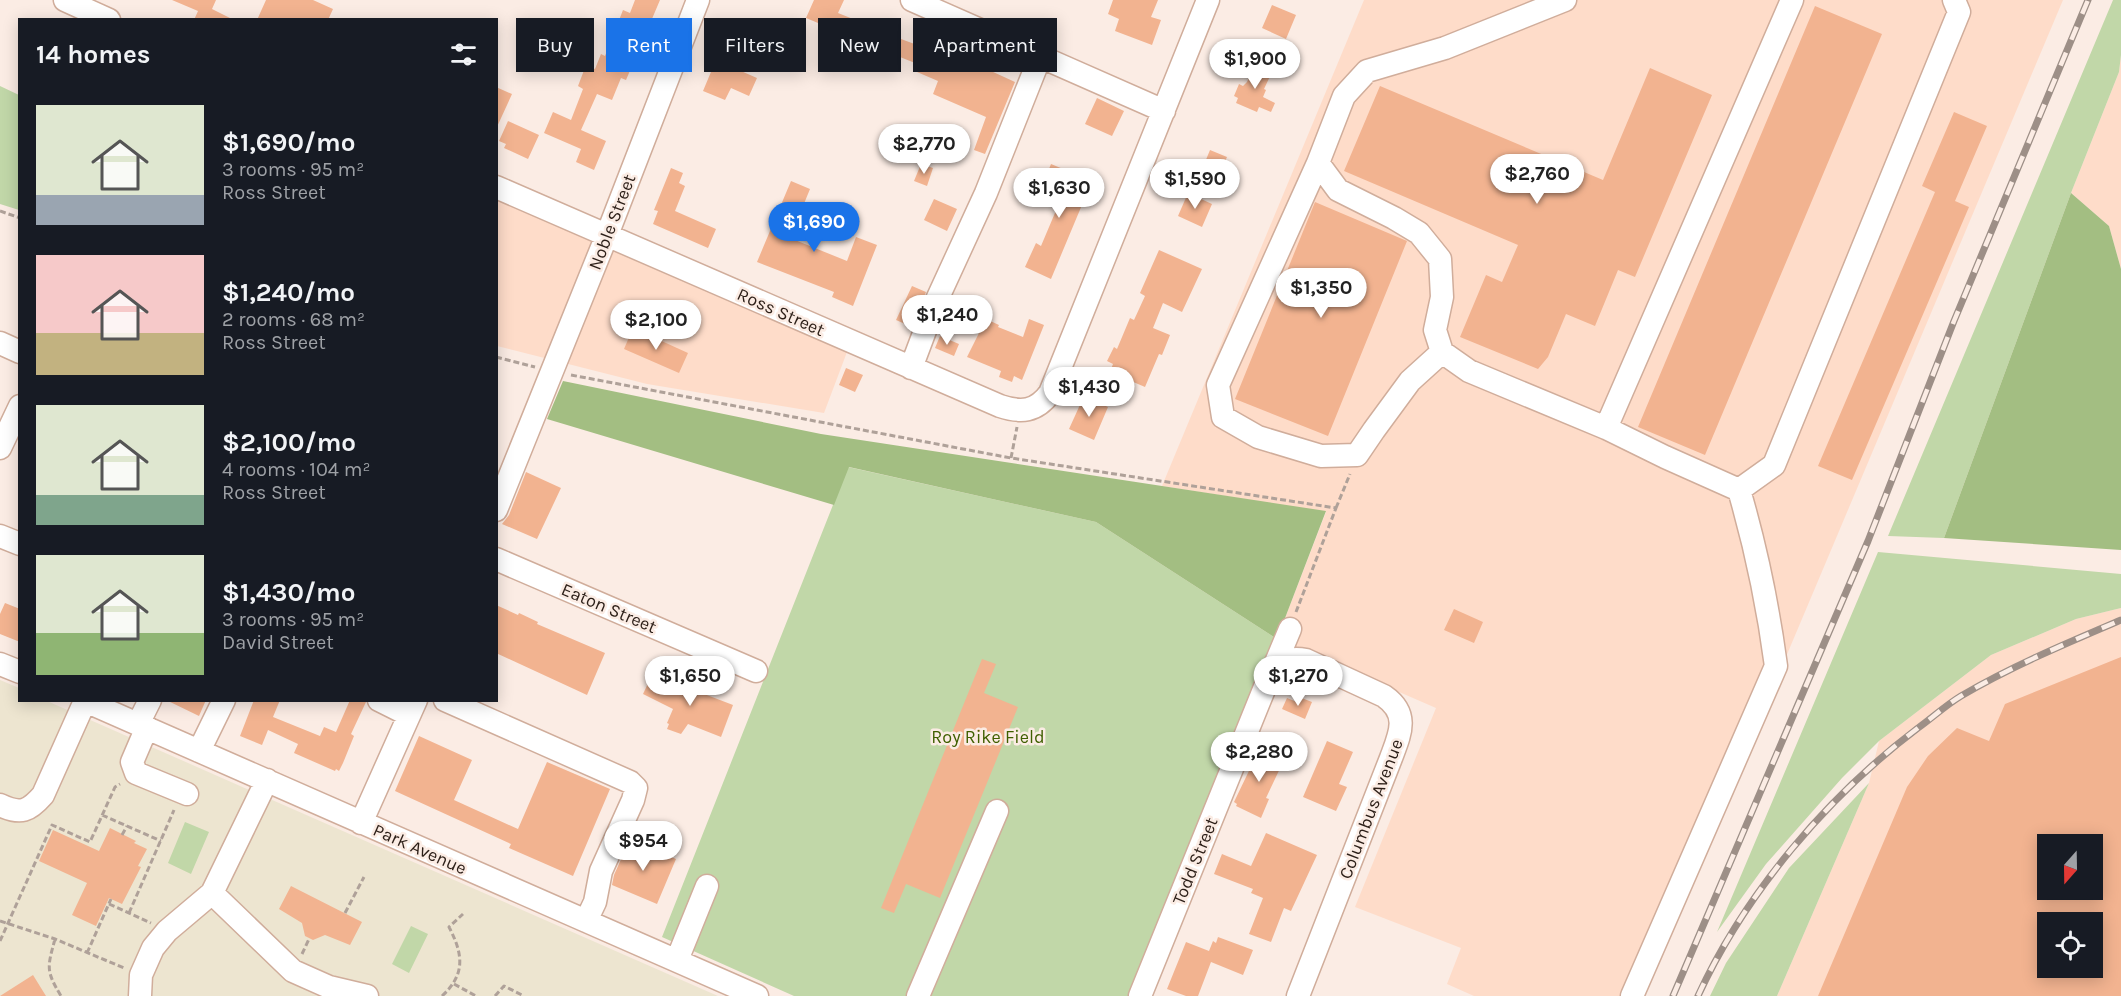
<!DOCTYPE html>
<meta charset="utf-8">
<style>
body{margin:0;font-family:Karla,sans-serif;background:#242831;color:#f1f3f6;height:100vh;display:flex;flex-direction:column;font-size:22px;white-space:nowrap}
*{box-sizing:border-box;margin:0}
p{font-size:20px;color:#9ea1a6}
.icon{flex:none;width:33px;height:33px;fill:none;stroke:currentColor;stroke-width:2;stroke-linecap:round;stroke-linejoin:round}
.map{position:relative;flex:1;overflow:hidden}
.drawer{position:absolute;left:18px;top:18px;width:480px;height:684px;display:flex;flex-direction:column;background:#171b24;border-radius:0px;box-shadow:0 3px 15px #0003}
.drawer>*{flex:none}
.banner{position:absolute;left:516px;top:18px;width:570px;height:54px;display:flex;gap:12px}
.needle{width:39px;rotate:200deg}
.controls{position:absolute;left:2037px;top:834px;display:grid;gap:12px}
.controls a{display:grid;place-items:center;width:66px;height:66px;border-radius:0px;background:#171b24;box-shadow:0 3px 15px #0003;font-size:30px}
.price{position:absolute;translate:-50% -51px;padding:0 14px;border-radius:21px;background:#fff;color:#222;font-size:20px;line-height:39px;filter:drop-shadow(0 2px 3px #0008)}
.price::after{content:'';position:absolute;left:50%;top:36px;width:18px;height:14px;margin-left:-9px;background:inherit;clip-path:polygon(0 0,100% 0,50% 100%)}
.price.on{background:#1a73e8;color:#fff}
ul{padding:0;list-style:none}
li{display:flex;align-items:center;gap:18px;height:150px;padding:0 18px}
li span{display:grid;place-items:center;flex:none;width:168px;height:120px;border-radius:0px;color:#555}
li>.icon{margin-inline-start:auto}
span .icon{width:72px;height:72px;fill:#fffc;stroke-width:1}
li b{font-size:26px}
h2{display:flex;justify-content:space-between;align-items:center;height:72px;padding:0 18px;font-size:26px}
.pill{padding:0 21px;border-radius:0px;background:#171b24;box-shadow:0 3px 15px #0003;font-size:21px;line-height:54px}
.pill.on{background:#1a73e8;color:#fff}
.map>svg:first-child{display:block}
.built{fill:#fedcc9;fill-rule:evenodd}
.education{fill:#ede5d0}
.green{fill:#c1d7a8}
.forest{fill:#a3be82}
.building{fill:#f2b390;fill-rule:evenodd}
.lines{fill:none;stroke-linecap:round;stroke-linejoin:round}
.minor-casing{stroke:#d0ad9b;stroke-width:25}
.path{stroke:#afa199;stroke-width:3;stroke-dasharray:6 3;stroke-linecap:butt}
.minor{stroke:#fff;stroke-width:22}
.rail-casing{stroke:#9d8f87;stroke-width:7}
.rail{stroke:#fbece4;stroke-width:4.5;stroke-dasharray:14;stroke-linecap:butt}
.labels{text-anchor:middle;stroke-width:5;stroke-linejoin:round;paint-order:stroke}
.street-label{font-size:18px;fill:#2b1e17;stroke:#fbece4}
.park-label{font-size:18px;fill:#3f5f00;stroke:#fbece4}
</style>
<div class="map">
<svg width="2121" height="996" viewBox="0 0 2121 996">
<rect width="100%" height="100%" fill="#fbece4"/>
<path class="built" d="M 1364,0 L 2063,0 L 1643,996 L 1474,996 L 1447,984 L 1461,948 L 1355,907 L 1436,708 L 1277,639 L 1326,512 L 1162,486 Z
M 2121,55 L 2121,269 L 2109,226 L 2071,193 L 2119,72 Z
M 496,199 L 847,352 L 824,413 L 647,384 L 497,346 Z
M 2121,608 L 2121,996 L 1777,996 L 1869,783 L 1879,741 L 1991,655 L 2076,619 ZM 2048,844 L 2092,844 L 2092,890 L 2048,890 ZM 2048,922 L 2092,922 L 2092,968 L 2048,968 Z"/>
<path class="education" d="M 0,680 L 19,688 L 20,700 L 47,701 L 718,996 L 0,996 Z"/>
<path class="green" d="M 2113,0 L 2121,0 L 2121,55 L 2119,72 L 2071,193 L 1944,538 L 1888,536 Z
M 0,86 L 19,95 L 19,210 L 0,204 Z
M 848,467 L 1096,522 L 1277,639 L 1129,996 L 794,996 L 662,937 Z
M 1878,552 L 2121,574 L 2121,608 L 2076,619 L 1991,655 L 1879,741 L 1842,778 L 1766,864 L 1717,932 Z
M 1869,783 L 1777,996 L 1710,996 L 1726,963 L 1789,868 Z
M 185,822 L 209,832 L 191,874 L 168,863 Z
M 411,926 L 428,934 L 409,973 L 392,964 Z"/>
<path class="forest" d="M 2071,193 L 2109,226 L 2121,269 L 2121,550 L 1944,538 Z
M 563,381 L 821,434 L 1326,511 L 1277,639 L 1096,522 L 849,467 L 834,505 L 547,419 Z"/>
<path class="building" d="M 172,0 L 216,0 L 212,9 L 234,20 L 194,20 L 198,11 Z
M 266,0 L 313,0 L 333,9 L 328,20 L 257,20 Z
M 635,0 L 660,0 L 626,80 L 621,78 L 612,100 L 597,94 L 581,130 L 606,141 L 594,170 L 576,162 L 581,149 L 544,133 L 553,112 L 571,120 L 583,89 L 578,86 L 586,65 L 595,69 L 601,54 L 605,56 L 623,10 L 630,13 Z
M 814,0 L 844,0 L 838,13 L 878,29 L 863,66 L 845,59 L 854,38 L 806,18 Z
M 1113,0 L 1158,0 L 1151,17 L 1161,20 L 1152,45 L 1115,31 L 1119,19 L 1108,14 Z
M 1272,5 L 1296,15 L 1286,39 L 1262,28 Z
M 1815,6 L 1882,34 L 1705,455 L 1638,427 Z
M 731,19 L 749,26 L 743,43 L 751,47 L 741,71 L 757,78 L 749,96 L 731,88 L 725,100 L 703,91 L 721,48 L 719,47 Z
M 901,39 L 928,49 L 930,43 L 1015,82 L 985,154 L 974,150 L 986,117 L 933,94 L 938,81 L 917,72 L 920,65 L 895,55 Z
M 1256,62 L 1273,70 L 1264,89 L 1266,90 L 1263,97 L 1275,103 L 1271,112 L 1259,107 L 1257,112 L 1236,103 L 1238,98 L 1234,96 L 1239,84 L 1243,86 L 1247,82 Z
M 1650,68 L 1712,95 L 1635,277 L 1618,270 L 1595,326 L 1566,314 L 1548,357 L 1538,369 L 1460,337 L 1486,275 L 1502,282 L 1518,245 L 1344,171 L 1380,86 L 1603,180 Z
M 496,87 L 512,94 L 496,129 Z
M 1097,98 L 1124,111 L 1112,136 L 1085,124 Z
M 1954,112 L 1987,126 L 1955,201 L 1969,207 L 1852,480 L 1818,466 L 1935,192 L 1922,186 Z
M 508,121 L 539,135 L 528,159 L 504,148 L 506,144 L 499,141 Z
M 1210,150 L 1227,157 L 1219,175 L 1203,167 Z
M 921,164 L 933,168 L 927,186 L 914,181 Z
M 1051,164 L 1092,181 L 1051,279 L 1025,267 L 1036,243 L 1041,246 L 1063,194 L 1042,186 Z
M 671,168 L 683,173 L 679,183 L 685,186 L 675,211 L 716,229 L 708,248 L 653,224 L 658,211 L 654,210 Z
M 791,181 L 810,189 L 790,238 L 847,261 L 856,237 L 877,245 L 853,306 L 832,297 L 834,292 L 757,262 Z
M 1188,193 L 1212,204 L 1202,227 L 1178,216 Z
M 934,199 L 957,209 L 947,231 L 924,220 Z
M 1315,202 L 1407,241 L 1328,436 L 1235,399 Z
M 1159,250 L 1202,269 L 1182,312 L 1163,303 L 1153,328 L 1170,335 L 1162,355 L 1159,354 L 1145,387 L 1110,372 L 1113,364 L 1107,361 L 1114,347 L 1117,349 L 1130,318 L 1134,320 L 1145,296 L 1140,293 Z
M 912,286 L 926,292 L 912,327 L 896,320 Z
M 986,319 L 999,325 L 998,327 L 1023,337 L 1029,319 L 1044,325 L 1022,380 L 1014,376 L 1012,382 L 999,377 L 1001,371 L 967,357 Z
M 633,328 L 688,353 L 679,373 L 624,349 Z
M 940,336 L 959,344 L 954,356 L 935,348 Z
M 846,368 L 863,375 L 855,392 L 839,385 Z
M 1084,396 L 1108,407 L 1094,440 L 1069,429 Z
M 526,472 L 561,488 L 537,539 L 502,524 L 509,515 Z
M 5,603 L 20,609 L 20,642 L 0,634 L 0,614 Z
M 496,605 L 518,615 L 519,613 L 538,622 L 537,624 L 605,653 L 587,695 L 496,653 Z
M 1454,609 L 1483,622 L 1474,643 L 1444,630 Z
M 2121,657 L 2121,996 L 1818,996 L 1907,787 L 1928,756 L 1957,728 L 1989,741 L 2005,704 ZM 2048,844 L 2092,844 L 2092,890 L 2048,890 ZM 2048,922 L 2092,922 L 2092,968 L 2048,968 Z
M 982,659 L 996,664 L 984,693 L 1018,707 L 940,898 L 906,884 L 894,913 L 881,908 Z
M 665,676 L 678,682 L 678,684 L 733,705 L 721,737 L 688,724 L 681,734 L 667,729 L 669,724 L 667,723 L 673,709 L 643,694 L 651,677 L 662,683 Z
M 1299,697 L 1312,702 L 1305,719 L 1282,709 L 1287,698 L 1297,702 Z
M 166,700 L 206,700 L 199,716 Z
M 254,700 L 280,700 L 273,717 L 320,736 L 324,727 L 336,732 L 350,700 L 366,702 L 351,734 L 354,736 L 343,763 L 339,771 L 336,769 L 335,771 L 294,753 L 298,744 L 268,730 L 262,745 L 240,736 Z
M 419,736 L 472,760 L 454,800 L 518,829 L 547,762 L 610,789 L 573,876 L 509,848 L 511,844 L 395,791 Z
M 1327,741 L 1353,752 L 1339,784 L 1347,787 L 1336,811 L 1303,797 Z
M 1260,748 L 1284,760 L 1266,798 L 1269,799 L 1261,818 L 1236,806 L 1237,804 L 1234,802 Z
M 110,828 L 136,841 L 134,843 L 147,849 L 138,866 L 141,867 L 122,904 L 109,898 L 96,926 L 72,915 L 87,883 L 39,861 L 53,830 L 99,851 Z
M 1266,833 L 1317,855 L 1291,911 L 1284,908 L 1271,942 L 1249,934 L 1263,898 L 1251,893 L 1253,889 L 1214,874 L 1222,854 L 1251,866 Z
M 630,839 L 676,859 L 657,904 L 612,885 L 614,875 Z
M 291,886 L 362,922 L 350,945 L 325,935 L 313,940 L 305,936 L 302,923 L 279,909 Z
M 1218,937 L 1253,950 L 1243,975 L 1211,962 L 1198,996 L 1186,996 L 1167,989 L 1186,942 L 1209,951 L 1213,941 L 1216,943 Z
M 33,975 L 46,996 L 0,996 Z"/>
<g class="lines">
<g class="minor-casing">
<path id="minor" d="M 65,0 L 109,20
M 912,0 L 1164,111
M 1565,0 L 1445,48 L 1367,71 L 1344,96 L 1318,163 L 1338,190 L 1394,218 L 1419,233 L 1440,259 L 1442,297 L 1435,330 L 1442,352 L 1469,371 L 1606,428
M 1792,0 L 1606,428 L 1665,457 L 1739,490 L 1774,465 L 1959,12 L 1954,0
M 1318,163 L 1218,385 L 1223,417 L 1258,437 L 1321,456 L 1357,455 L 1374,430 L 1410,381 L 1442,352
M 496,187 L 1000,406 C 1021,413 1036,412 1050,393 L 1208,0
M 0,343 L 20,352
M 911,368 L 935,304 L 986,193 L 1040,57
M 0,448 L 20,406
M 496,510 L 607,235 L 698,0
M 0,536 L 20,544
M 496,559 L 756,671
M 0,664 L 20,672
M 1272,672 L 1290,629
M 83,700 L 757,996
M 379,700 L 409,715
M 445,700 L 630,782 L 636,788 L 633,800 L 601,871 L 595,902 L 586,921
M 138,724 L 150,700
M 147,727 L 132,762 L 136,773 L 187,794
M 199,751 L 224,700
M 0,805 C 21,815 29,811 43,795 L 85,701
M 361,823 L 416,700
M 212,893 L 293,971 L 329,987 L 367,996
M 677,960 L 707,886
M 140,996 L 141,975 L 153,948 L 167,931 L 212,893 L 267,780
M 918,996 L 997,811
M 1140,996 L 1265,687 C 1275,667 1282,655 1306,660 L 1384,696 C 1410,714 1400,734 1391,758 L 1298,996
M 1632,996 L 1776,666 C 1768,606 1756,548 1739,490"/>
</g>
<path class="path" d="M 0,211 L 20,218
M 496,357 L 535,367
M 571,375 L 1011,458 L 1336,508 L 1296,612
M 1011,458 L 1017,427
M 1336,508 L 1350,474
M 102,815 L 161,841
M 122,835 L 127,826
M 109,904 L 151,923
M 129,913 L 174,810
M 345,913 L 364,877
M 0,921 L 55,939 L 124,968
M 55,939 C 47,968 46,971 61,996
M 0,941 L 52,825 L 90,842 L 115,787 L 120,784
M 87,953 L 111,899
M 302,954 L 309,939
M 454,984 L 476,996
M 442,996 C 466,974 463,954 449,927 L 463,914
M 495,996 L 504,986 L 524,996"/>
<use href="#minor" class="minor"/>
<g class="rail-casing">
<path id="rail" d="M 1673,996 L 1868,541 L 1954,321 L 2088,0
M 1698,996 C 1745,893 1828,796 1918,728 C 1932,718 1946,705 1961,696 C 2012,666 2067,643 2121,620"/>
</g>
<use href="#rail" class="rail"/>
</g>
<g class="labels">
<g class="street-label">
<text transform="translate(612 222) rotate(-69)" y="6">Noble Street</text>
<text transform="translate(781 312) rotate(24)" y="6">Ross Street</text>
<text transform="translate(609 608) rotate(23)" y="6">Eaton Street</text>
<text transform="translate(1371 809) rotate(-69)" y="6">Columbus Avenue</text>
<text transform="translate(420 849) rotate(24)" y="6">Park Avenue</text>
<text transform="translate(1195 861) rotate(-68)" y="6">Todd Street</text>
</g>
<g class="park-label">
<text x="988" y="743">Roy Rike Field</text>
</g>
</g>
</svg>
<div class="controls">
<a><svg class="needle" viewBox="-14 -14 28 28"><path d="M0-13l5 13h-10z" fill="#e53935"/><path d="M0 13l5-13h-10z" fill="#9ea1a6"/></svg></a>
<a><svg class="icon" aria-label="locate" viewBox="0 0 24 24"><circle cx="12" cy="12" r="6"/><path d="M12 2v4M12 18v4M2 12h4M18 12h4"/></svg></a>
</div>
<b class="price" style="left:1255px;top:90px">$1,900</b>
<b class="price" style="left:924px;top:175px">$2,770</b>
<b class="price" style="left:1537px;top:205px">$2,760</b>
<b class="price" style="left:1195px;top:210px">$1,590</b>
<b class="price" style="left:1059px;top:219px">$1,630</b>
<b class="price on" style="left:814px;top:253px">$1,690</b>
<b class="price" style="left:1321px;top:319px">$1,350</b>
<b class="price" style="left:947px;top:346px">$1,240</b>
<b class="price" style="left:656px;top:351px">$2,100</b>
<b class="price" style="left:1089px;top:418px">$1,430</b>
<b class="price" style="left:690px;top:707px">$1,650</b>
<b class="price" style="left:1298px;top:707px">$1,270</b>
<b class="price" style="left:1259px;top:783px">$2,280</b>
<b class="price" style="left:643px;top:872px">$954</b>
<div class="banner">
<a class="pill">Buy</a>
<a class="pill on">Rent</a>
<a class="pill">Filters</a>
<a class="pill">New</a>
<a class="pill">Apartment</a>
</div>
<section class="drawer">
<h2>14 homes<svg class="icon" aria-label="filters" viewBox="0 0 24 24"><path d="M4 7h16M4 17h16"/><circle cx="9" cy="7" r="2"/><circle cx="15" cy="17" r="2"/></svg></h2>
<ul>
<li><span style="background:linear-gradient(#dfe7d0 75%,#9aa5b1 0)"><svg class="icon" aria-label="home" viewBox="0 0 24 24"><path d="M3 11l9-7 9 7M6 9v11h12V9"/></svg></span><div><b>$1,690/mo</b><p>3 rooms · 95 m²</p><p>Ross Street</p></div></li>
<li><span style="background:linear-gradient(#f6c9c9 65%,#c2b280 0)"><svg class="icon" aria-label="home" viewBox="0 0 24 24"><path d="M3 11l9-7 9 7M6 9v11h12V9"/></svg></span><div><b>$1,240/mo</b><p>2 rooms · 68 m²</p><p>Ross Street</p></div></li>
<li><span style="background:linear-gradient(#dfe7d0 75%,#7fa58c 0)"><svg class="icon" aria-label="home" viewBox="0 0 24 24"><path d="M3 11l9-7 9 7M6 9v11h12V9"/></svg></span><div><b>$2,100/mo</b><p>4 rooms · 104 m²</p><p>Ross Street</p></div></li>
<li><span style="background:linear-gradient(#dfe7d0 65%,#8fb573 0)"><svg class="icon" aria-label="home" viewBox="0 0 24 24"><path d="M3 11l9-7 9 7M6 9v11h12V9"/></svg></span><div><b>$1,430/mo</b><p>3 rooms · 95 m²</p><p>David Street</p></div></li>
</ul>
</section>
</div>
